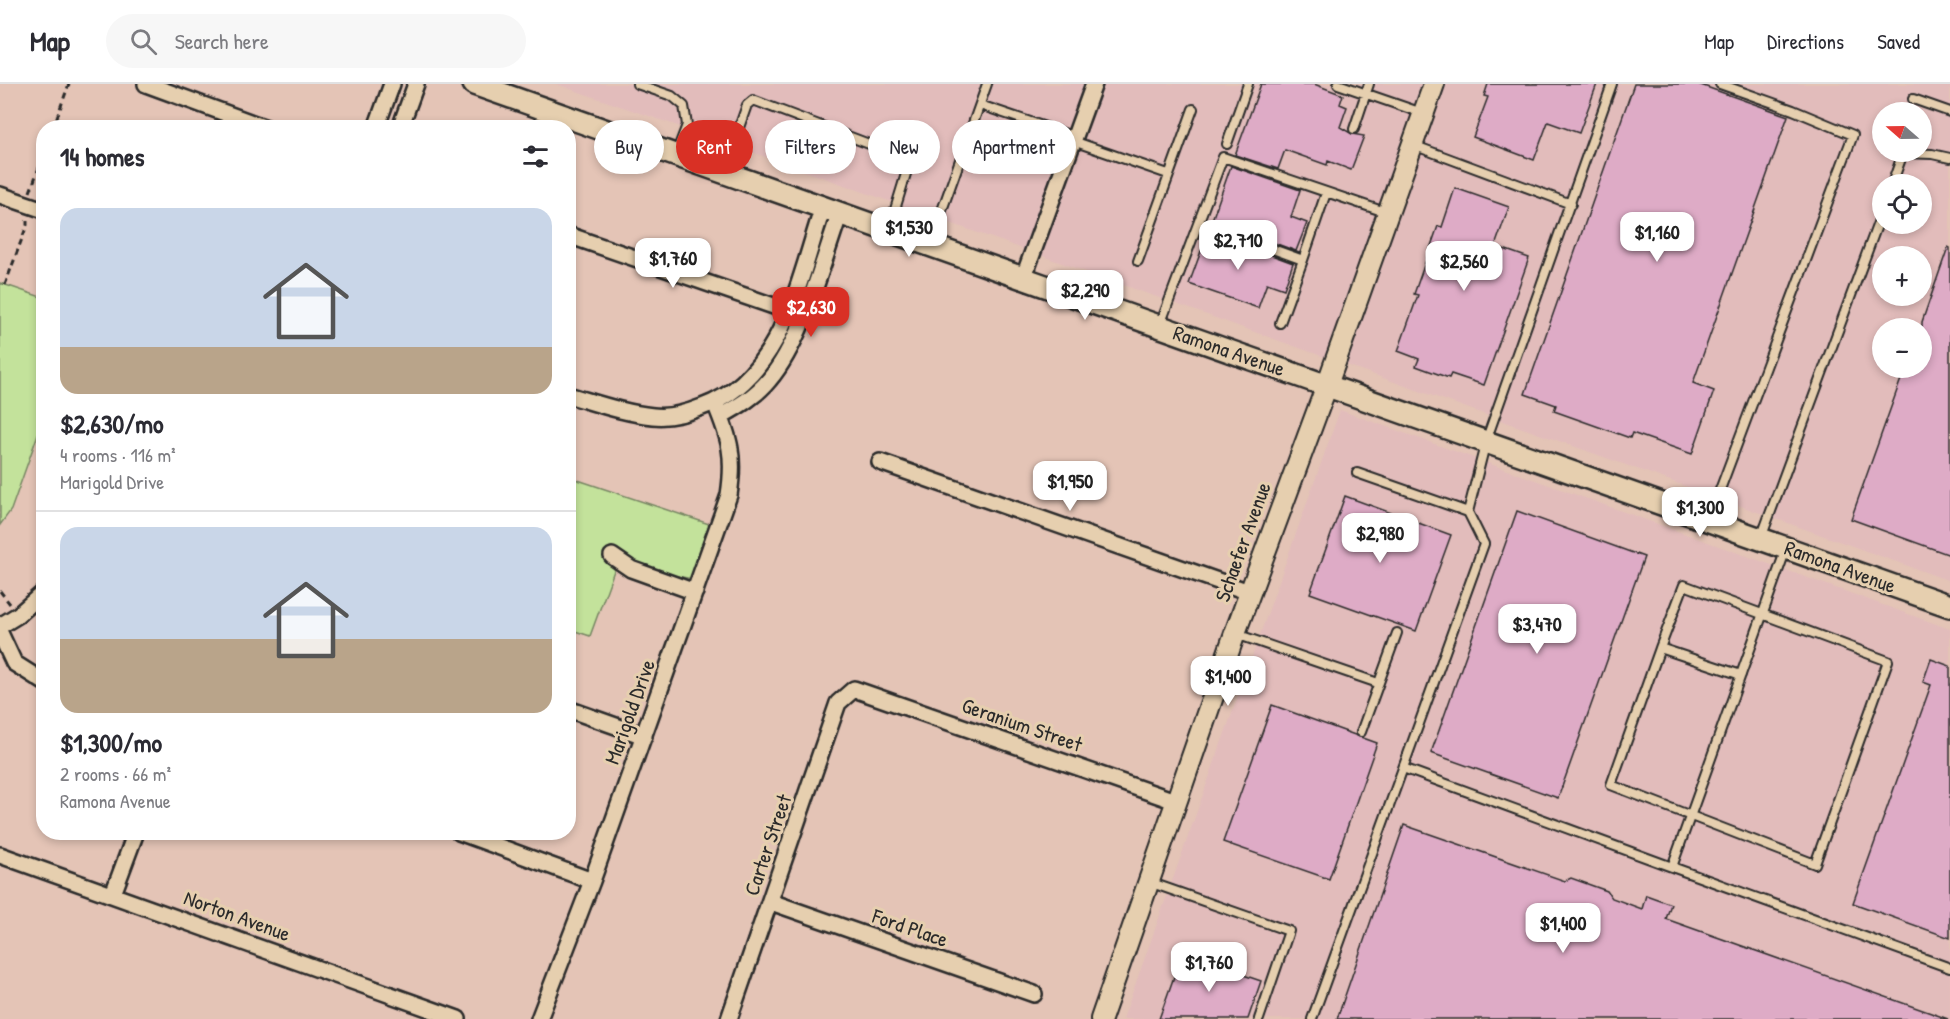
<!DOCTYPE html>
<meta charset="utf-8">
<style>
body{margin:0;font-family:"Patrick Hand",sans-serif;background:#f7f7f7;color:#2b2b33;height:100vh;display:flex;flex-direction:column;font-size:22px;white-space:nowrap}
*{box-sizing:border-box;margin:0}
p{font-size:20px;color:#7c7c81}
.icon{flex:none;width:33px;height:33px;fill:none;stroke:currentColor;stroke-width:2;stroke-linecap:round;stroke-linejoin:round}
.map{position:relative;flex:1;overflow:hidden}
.drawer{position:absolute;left:36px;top:36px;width:540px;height:720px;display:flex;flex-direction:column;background:#fff;border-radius:24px;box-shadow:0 3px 9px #0003}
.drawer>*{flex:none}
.banner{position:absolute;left:594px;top:36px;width:570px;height:54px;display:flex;gap:12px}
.needle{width:39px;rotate:290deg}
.controls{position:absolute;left:1872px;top:18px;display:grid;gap:12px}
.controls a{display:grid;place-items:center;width:60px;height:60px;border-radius:50%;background:#fff;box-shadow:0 3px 9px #0003;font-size:30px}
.price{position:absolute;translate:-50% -51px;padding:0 14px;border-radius:12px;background:#fff;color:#222;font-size:20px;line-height:39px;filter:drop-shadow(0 2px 3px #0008)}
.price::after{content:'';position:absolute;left:50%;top:36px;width:18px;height:14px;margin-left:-9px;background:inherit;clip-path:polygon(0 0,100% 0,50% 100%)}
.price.selected{background:#d93025;color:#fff}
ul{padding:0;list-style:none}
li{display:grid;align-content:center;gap:12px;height:318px;padding:0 24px}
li+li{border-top:2px solid #e1e1e2}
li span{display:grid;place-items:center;height:186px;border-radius:18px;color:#555}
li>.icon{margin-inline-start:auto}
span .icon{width:108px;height:108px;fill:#fffc;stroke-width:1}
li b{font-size:26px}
h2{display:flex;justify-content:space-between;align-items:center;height:72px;padding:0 24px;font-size:26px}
.pill{padding:0 21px;border-radius:27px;background:#fff;box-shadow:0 3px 9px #0003;font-size:21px;line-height:54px}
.pill.selected{background:#d93025;color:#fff}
header{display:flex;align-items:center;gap:36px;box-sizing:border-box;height:84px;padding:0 30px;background:#fff;border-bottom:2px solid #e1e1e2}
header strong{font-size:28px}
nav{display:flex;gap:33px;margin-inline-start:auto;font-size:21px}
.search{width:420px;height:54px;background:#f7f7f7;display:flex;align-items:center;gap:15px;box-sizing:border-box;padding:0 21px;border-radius:33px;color:#7c7c81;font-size:22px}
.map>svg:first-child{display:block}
.built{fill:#e2bcbb;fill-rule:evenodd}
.green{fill:#c3e29b;stroke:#778663;stroke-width:1.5}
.building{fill:#deabc6;stroke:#2b2b2b;stroke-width:1.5}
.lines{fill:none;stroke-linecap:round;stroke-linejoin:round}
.service-casing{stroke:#2b2b2b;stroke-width:12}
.minor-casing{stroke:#2b2b2b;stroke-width:20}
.tertiary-casing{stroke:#2b2b2b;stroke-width:24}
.secondary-casing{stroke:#2b2b2b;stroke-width:26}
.path{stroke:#2b2b2b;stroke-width:3;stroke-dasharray:6 4.5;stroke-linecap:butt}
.service{stroke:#e6cfaf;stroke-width:8}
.minor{stroke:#e6cfaf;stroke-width:15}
.tertiary{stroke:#e6cfaf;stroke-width:20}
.secondary{stroke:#e6cfaf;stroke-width:21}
.labels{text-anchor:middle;stroke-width:6;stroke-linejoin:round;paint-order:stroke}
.street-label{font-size:21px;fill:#2b2b2b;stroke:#e6cfaf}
</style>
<header>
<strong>Map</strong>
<div class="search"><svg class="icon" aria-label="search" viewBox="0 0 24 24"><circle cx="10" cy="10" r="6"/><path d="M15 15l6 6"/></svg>Search here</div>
<nav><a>Map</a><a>Directions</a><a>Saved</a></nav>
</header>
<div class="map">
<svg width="1950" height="935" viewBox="0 0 1950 935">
<rect width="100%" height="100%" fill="#e4c4b6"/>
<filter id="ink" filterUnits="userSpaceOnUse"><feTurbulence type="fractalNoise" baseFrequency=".0167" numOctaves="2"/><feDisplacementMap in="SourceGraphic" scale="12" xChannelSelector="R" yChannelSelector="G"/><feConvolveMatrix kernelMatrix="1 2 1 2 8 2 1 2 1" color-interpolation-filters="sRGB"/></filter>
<g filter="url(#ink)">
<path class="built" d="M 556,0 L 1950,0 L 1950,497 L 707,52 ZM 1882,28 L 1922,28 L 1922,68 L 1882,68 ZM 1882,100 L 1922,100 L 1922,140 L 1882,140 ZM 1882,172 L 1922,172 L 1922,212 L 1882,212 ZM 1882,244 L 1922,244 L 1922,284 L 1882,284 Z
M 1340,326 L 1950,545 L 1950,935 L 1123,935 Z"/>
<path class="green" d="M 0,199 L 44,214 L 43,336 L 11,426 L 0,441 Z
M 569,393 L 712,441 L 693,495 L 616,481 L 590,552 L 569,545 Z"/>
<path class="building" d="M 1261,0 L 1314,0 L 1343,11 L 1340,20 L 1347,23 L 1340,43 L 1352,50 L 1364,52 L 1351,86 L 1328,77 L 1327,81 L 1285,66 L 1278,85 L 1235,71 Z
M 1488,0 L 1597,0 L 1579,49 L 1548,38 L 1534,76 L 1473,53 L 1488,13 L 1484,12 Z
M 1634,0 L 1698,0 L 1788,32 L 1693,299 L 1714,307 L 1692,370 L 1632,349 L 1630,354 L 1554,327 L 1556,321 L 1525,310 Z
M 1231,82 L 1300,106 L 1291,133 L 1307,139 L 1296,167 L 1212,136 Z
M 1455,104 L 1509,123 L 1495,162 L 1529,174 L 1484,301 L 1451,290 L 1449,294 L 1416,282 L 1419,275 L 1398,267 L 1418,211 L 1414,210 L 1438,142 L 1442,143 Z
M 1208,148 L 1293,179 L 1284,205 L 1267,199 L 1258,224 L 1189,200 Z
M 1948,163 L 1950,164 L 1950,471 L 1851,435 L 1905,284 L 1922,284 L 1922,238 Z
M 1345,412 L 1451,451 L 1416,547 L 1310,509 Z
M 1517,427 L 1644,473 L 1558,714 L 1431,669 Z
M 1931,575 L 1950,582 L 1950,854 L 1853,819 L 1931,601 L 1923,598 Z
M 1272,621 L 1377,659 L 1329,795 L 1223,758 Z
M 1404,741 L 1565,797 L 1571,794 L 1607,807 L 1612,814 L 1642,825 L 1646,811 L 1671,820 L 1666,835 L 1948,935 L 1337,935 Z
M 1182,870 L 1261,897 L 1248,935 L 1159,935 Z"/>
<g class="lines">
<g class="service-casing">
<path id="service" d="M 637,0 L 672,12 L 684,22 L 687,41 L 676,70
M 1338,0 L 1422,29
M 1612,0 L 1486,357 L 1468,428 L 1484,460 L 1403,684 L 1672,783 L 1786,465
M 1913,15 L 1950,28
M 980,21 L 1075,53
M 1354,45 L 1369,0
M 1073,57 L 1168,90
M 1227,60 L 1248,0
M 1413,61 L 1571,120
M 724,86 L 747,21 L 753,16 L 906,74 L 909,80 L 889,145
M 1892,100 L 1903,69 L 1932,70 L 1950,74
M 1199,138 L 1303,176 L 1326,109
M 930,160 L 987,0
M 1138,177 L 1193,25
M 1280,239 L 1303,176
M 1160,241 L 1223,73 L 1388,129
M 1357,389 L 1468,428
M 1709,435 L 1853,51 L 1793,26 L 1720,0
M 1761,454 L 1882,128
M 1236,550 L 1378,599
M 1660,564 L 1684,501 L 1888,577 L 1815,780 L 1611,701 L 1660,564 L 1741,591
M 1361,648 L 1397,549
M 1672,783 L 1950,884
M 1149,798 L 1289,847 L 1259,935
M 1312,935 L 1403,684"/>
</g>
<g class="minor-casing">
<path id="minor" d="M 146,0 L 266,44
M 376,44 L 392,0
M 400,44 L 416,0
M 0,111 L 44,126
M 568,151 L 788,227
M 1023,195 L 1094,0
M 568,311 C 596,319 624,329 653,332 C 670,334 687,329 702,323 C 782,295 799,195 823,123
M 721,332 C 739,322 756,312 769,296 C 803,256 822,179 840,129
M 880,378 L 1249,508
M 612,472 L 631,485 L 695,508
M 0,542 L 18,531 L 44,508
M 0,549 L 14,579 L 44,598
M 568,625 L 644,652
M 459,748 L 592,797
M 0,771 L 458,935
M 113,810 L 136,748
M 771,818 L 1034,910
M 539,935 L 592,797 L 729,411 C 735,372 730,355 715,319
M 729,935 L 838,619 L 854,605 L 1175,717"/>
</g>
<g class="tertiary-casing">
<path id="tertiary" d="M 1101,935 L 1235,549 L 1327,301 L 1434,0"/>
</g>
<g class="secondary-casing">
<path id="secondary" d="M 474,0 L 1950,522"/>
</g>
<path class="path" d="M 53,44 L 69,0
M 30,108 L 44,70
M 5,201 L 27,141 L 27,135
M 0,507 L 10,520"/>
<use href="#service" class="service"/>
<use href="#minor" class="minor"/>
<use href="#tertiary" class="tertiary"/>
<use href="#secondary" class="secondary"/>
</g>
</g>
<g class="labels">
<g class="street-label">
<text transform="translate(1229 267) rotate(19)" y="7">Ramona Avenue</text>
<text transform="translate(1243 458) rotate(-70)" y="7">Schaefer Avenue</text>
<text transform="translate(1840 483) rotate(20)" y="7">Ramona Avenue</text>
<text transform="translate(630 628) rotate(-70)" y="7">Marigold Drive</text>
<text transform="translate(1022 641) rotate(19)" y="7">Geranium Street</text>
<text transform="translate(768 761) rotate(-71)" y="7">Carter Street</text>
<text transform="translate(237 832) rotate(20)" y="7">Norton Avenue</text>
<text transform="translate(910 844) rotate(19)" y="7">Ford Place</text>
</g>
</g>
</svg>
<div class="controls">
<a><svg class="needle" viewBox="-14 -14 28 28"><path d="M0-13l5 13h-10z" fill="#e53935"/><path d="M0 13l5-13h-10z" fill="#7c7c81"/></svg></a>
<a><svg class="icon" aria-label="locate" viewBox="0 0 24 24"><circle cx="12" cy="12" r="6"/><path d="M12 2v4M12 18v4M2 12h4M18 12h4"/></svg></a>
<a>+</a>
<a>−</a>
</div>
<b class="price" style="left:909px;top:174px">$1,530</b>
<b class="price" style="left:1657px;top:179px">$1,160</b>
<b class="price" style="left:1238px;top:187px">$2,710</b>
<b class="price" style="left:673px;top:205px">$1,760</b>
<b class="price" style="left:1464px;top:208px">$2,560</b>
<b class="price" style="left:1085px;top:237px">$2,290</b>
<b class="price selected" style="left:811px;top:254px">$2,630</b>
<b class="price" style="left:1070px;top:428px">$1,950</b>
<b class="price" style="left:1700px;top:454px">$1,300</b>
<b class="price" style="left:1380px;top:480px">$2,980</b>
<b class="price" style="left:1537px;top:571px">$3,470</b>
<b class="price" style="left:1228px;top:623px">$1,400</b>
<b class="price" style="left:1563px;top:870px">$1,400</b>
<b class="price" style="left:1209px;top:909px">$1,760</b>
<div class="banner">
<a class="pill">Buy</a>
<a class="pill selected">Rent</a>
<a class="pill">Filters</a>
<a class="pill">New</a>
<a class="pill">Apartment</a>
</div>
<section class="drawer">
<h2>14 homes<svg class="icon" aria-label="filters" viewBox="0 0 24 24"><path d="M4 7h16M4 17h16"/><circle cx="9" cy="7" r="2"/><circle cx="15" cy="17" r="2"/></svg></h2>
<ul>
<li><span style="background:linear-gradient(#c9d6e8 75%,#b9a48a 0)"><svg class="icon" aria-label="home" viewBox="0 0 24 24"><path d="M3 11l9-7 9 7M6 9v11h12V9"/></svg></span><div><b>$2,630/mo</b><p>4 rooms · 116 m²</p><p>Marigold Drive</p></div></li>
<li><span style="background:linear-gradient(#c9d6e8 60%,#b9a48a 0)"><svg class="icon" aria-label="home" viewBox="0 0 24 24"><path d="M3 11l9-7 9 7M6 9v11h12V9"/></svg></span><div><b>$1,300/mo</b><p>2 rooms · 66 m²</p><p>Ramona Avenue</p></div></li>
</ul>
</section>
</div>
